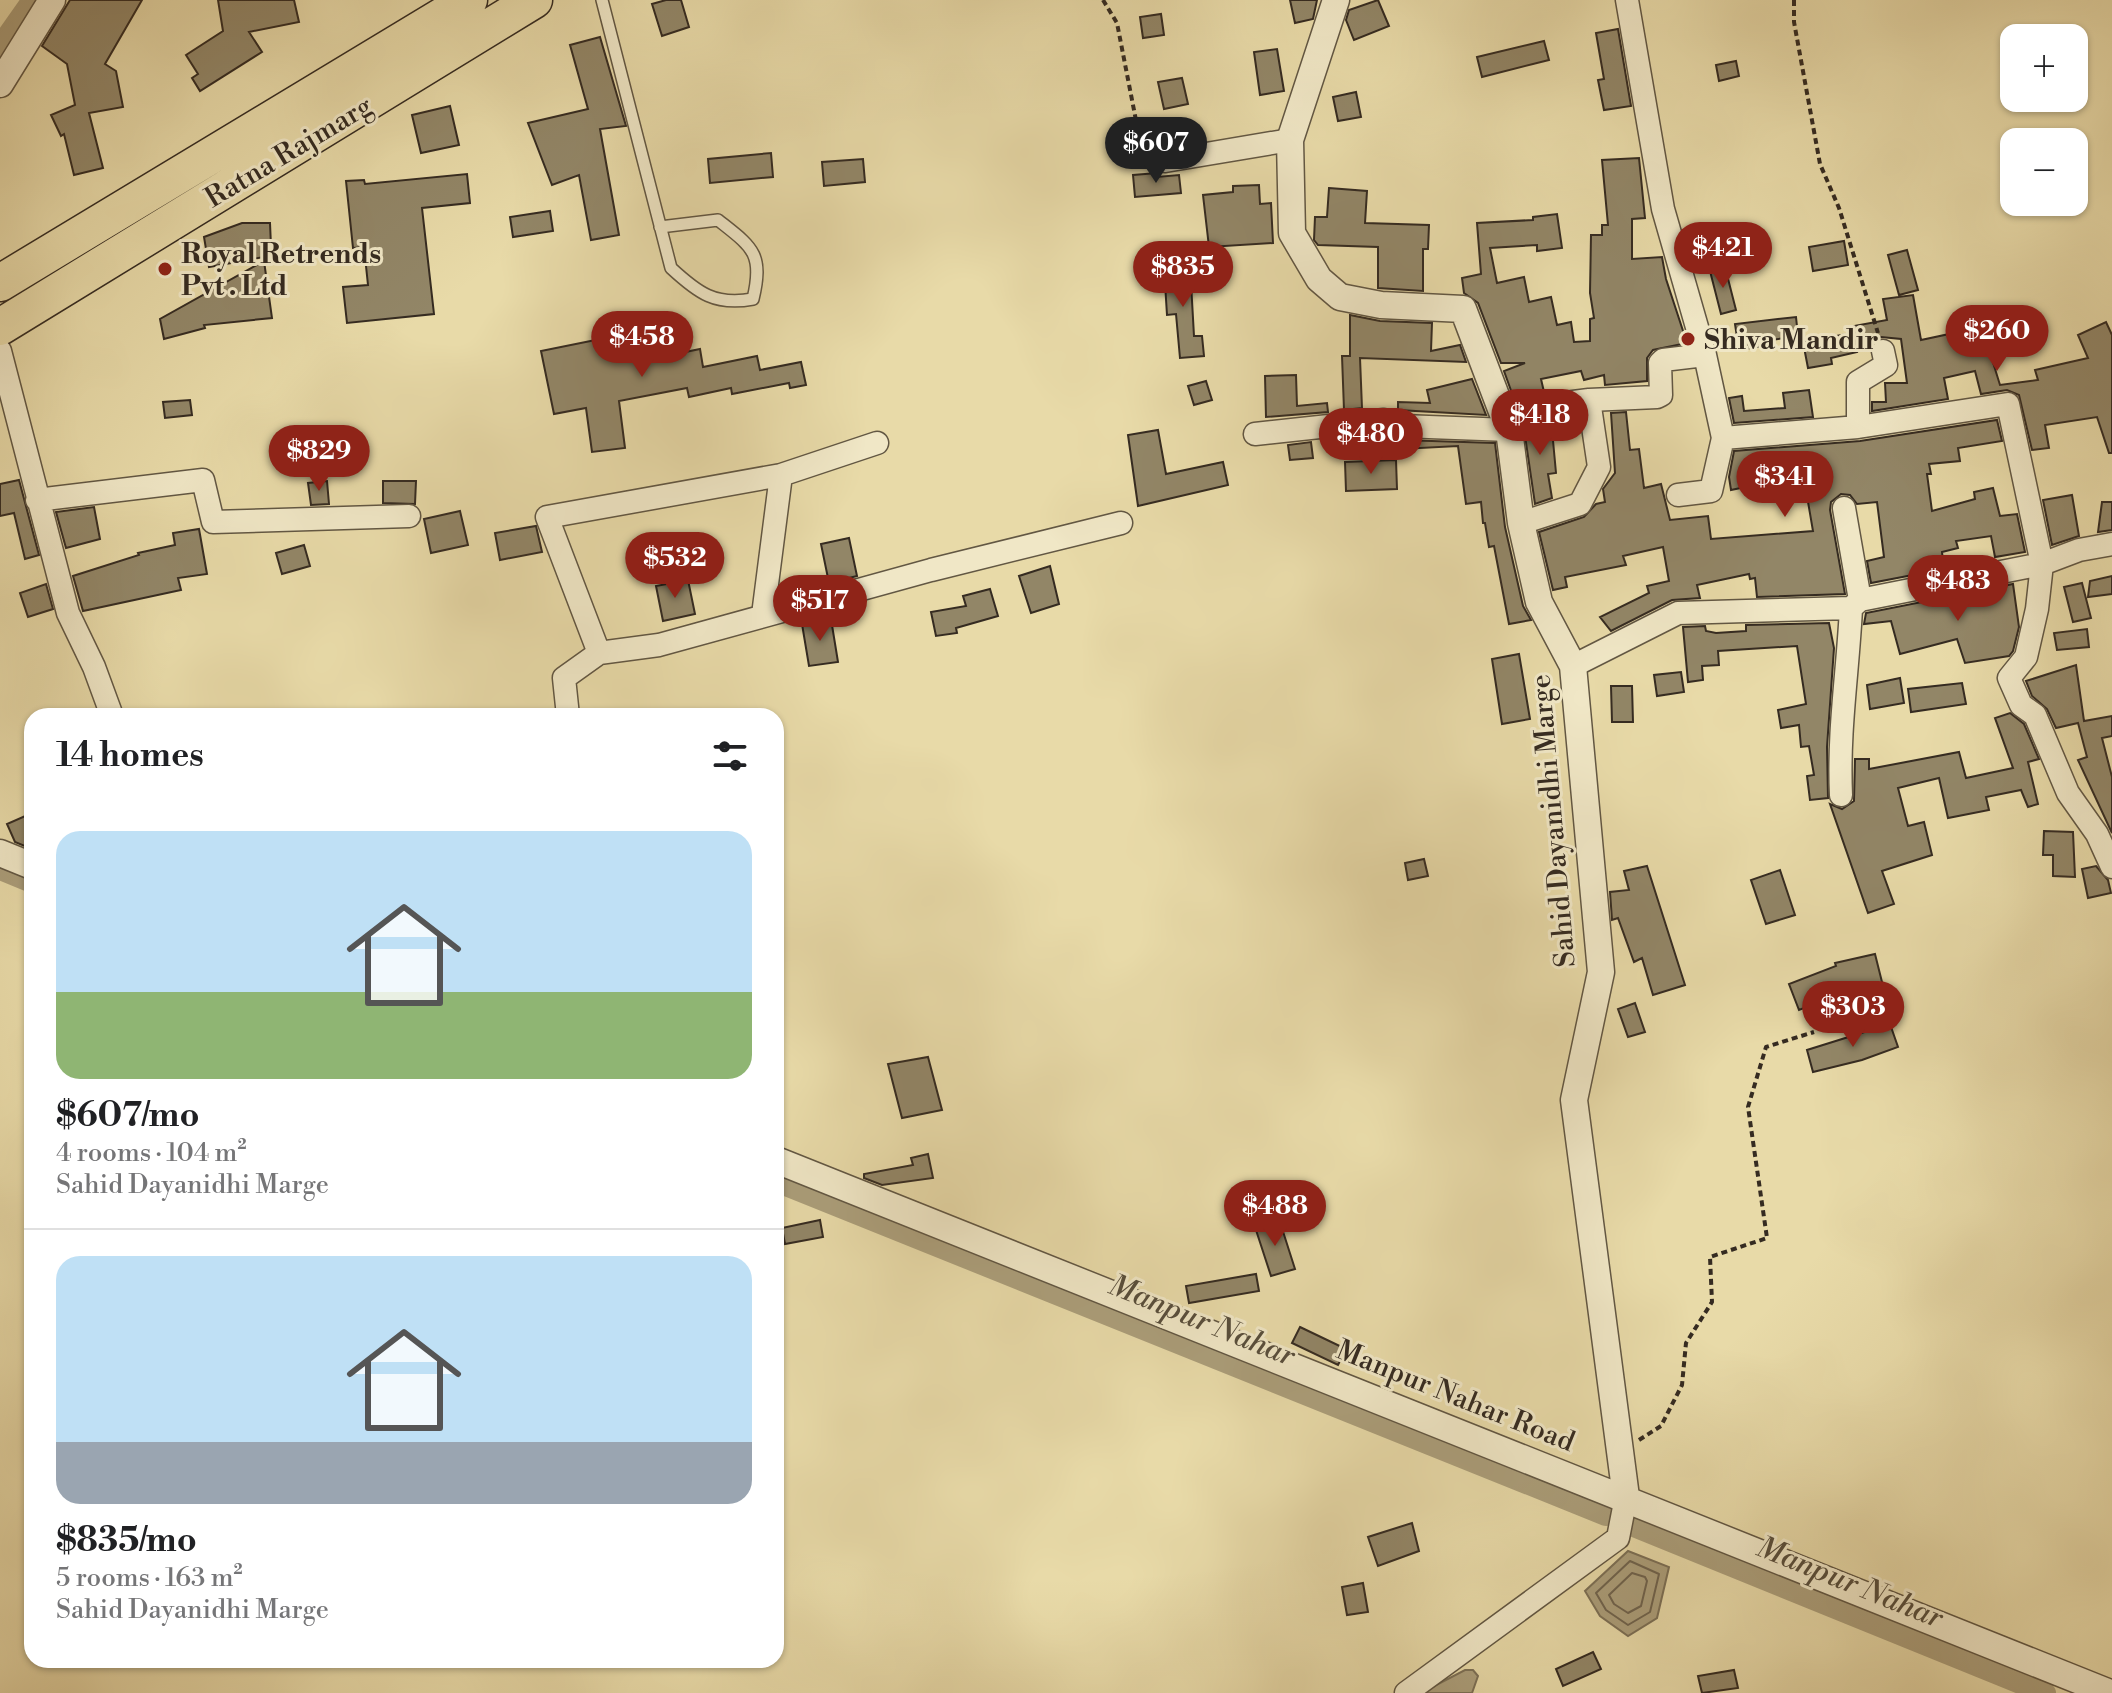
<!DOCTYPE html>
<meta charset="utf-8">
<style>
body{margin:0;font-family:"Libre Bodoni",serif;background:#f2f2f2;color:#202124;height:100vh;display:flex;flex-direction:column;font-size:30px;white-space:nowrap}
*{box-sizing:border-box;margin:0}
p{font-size:26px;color:#757577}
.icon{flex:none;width:44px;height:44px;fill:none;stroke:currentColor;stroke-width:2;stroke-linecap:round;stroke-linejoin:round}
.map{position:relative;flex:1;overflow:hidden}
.details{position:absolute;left:24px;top:708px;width:760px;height:960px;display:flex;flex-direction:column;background:#fff;border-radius:24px;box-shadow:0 2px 6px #0004}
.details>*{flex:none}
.tools{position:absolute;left:2000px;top:24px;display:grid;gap:16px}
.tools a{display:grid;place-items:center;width:88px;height:88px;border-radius:16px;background:#fff;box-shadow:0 2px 6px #0004;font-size:40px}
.price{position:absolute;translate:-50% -68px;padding:0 18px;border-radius:28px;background:#8f2418;color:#fff;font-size:26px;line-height:52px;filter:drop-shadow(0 2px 4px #0008)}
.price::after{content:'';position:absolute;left:50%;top:48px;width:24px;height:18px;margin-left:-12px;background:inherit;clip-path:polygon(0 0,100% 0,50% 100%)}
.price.current{background:#222;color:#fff}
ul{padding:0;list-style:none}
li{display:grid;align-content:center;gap:16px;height:424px;padding:0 32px}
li+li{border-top:2px solid #e0e0e0}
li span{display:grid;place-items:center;height:248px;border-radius:24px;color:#555}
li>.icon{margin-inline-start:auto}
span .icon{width:144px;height:144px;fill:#fffc;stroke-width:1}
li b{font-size:34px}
h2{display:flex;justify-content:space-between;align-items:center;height:96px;padding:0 32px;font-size:34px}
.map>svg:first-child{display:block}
.water{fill:#ab9e7a;stroke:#7c7056;stroke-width:2}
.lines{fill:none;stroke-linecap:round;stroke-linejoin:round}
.shore{stroke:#70644e;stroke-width:2}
.canal{stroke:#ab9e7a;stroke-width:22}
.building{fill:#928667;stroke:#352b21;stroke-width:2}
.service-casing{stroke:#625743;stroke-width:14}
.minor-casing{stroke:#625743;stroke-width:25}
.tertiary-casing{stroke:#625743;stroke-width:29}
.trunk-casing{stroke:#352b21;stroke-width:39}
.path{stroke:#352b21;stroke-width:4;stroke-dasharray:6 4;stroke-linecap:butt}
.service{stroke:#f0e7c6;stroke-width:11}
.minor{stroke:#f0e7c6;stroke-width:22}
.tertiary{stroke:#f0e7c6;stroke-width:26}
.trunk{stroke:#e8daa8;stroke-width:36}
.poi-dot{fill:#8f2418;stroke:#f0e7c6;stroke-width:3}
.labels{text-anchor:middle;stroke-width:6;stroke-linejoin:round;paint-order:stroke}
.street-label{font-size:28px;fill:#352b21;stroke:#f0e7c6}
.poi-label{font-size:28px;font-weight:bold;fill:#352b21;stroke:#f0e7c6;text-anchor:start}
.water-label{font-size:30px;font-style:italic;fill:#584e3c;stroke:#f0e7c6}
</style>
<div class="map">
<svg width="2112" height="1693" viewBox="0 0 2112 1693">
<rect width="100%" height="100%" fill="#e8daa8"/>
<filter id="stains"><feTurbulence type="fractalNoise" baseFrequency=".0025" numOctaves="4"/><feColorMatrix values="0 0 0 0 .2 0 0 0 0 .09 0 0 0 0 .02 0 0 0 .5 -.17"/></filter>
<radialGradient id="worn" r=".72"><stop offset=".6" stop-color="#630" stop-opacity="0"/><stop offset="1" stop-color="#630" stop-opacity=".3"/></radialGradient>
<path class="water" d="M 1628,1551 L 1669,1567 L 1657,1618 L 1628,1636 L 1600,1616 L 1585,1591 Z
M 1465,1670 L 1473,1670 L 1478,1676 L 1472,1693 L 1421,1693 Z"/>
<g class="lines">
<path class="shore" d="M 1630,1561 L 1659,1574 L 1650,1612 L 1628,1625 L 1606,1610 L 1596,1593 Z
M 1632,1573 L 1645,1577 L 1647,1581 L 1641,1606 L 1628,1613 L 1614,1604 L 1609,1595 Z"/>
<path class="canal" d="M 0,47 L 33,0
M 0,869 L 32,882
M 776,1181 L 1606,1515
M 1634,1526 L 2045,1693"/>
</g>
<path class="building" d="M 70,0 L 142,0 L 105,64 L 116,71 L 123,107 L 89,113 L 103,168 L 74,175 L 64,134 L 61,136 L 51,115 L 75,105 L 67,64 L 42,46 Z
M 218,0 L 294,0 L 299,22 L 249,32 L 262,52 L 200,91 L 192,78 L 198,74 L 186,55 L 223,31 Z
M 666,0 L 681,0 L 689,27 L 662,36 L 652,4 Z
M 1290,0 L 1317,0 L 1313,19 L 1295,23 Z
M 1378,0 L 1389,26 L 1354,40 L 1346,20 L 1349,10 Z
M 1161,14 L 1164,35 L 1143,38 L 1140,17 Z
M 1618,29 L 1631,106 L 1604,110 L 1598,80 L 1604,79 L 1596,33 Z
M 600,37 L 626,126 L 600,129 L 619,235 L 591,240 L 579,175 L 552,185 L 528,123 L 588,109 L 570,45 Z
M 1544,41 L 1549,60 L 1482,77 L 1477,57 Z
M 1277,49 L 1284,91 L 1260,95 L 1254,52 Z
M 1736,61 L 1739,76 L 1719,81 L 1716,65 Z
M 1182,78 L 1188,104 L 1164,109 L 1158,82 Z
M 1356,92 L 1361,117 L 1338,121 L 1333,97 Z
M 450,106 L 459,145 L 421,153 L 412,115 Z
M 771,153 L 773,177 L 710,183 L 708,159 Z
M 1639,158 L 1645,218 L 1632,219 L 1632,259 L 1662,257 L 1666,279 L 1687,343 L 1653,350 L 1647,358 L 1647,381 L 1605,385 L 1604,375 L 1584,380 L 1581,371 L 1541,379 L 1544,392 L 1513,396 L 1504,371 L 1525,363 L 1501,363 L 1478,303 L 1464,293 L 1462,278 L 1481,274 L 1477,223 L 1533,220 L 1533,217 L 1557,214 L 1562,248 L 1537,251 L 1537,245 L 1490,248 L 1497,283 L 1524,277 L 1529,302 L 1551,297 L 1557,325 L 1571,322 L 1574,342 L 1590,341 L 1590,319 L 1594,318 L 1590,293 L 1591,235 L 1602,235 L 1602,225 L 1608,225 L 1602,160 Z
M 863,159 L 865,182 L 824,186 L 822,162 Z
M 1157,173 L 1157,177 L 1179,175 L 1181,193 L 1135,197 L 1133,175 Z
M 467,174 L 470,203 L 422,208 L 434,314 L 347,323 L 343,287 L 368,285 L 364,247 L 353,248 L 346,181 L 364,180 L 365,184 Z
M 1259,185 L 1260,204 L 1271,203 L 1273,243 L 1209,247 L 1203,195 L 1233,192 L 1233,186 Z
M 1329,188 L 1367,191 L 1365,223 L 1429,225 L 1428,249 L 1423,249 L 1423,291 L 1378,288 L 1378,247 L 1318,245 L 1314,240 L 1315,217 L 1327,217 Z
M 550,211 L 553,231 L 513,237 L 510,217 Z
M 242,223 L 270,223 L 271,246 L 263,247 L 264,257 L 209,267 L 204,237 Z
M 1750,239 L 1755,258 L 1711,269 L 1706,249 Z
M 1844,241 L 1848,265 L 1813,271 L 1809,247 Z
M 1907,250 L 1918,290 L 1899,295 L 1888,255 Z
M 264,261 L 272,318 L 204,325 L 205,328 L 164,339 L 160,319 Z
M 1190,265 L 1194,336 L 1202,336 L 1204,356 L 1180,358 L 1176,314 L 1167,315 L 1164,267 Z
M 1725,267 L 1736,310 L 1721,314 L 1710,271 Z
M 1913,295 L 1921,340 L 1982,327 L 2000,385 L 2038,380 L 2035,370 L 2088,358 L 2078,335 L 2106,322 L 2112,335 L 2112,453 L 2109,453 L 2097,417 L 2045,425 L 2049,448 L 2032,450 L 2019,395 L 2007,390 L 1981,394 L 1975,371 L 1944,378 L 1948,399 L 1872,411 L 1872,402 L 1886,402 L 1885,383 L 1907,383 L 1901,339 L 1881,337 L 1871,344 L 1857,347 L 1854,326 L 1887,320 L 1883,299 Z
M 1350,315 L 1380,321 L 1432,323 L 1431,351 L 1460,345 L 1466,362 L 1360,358 L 1362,408 L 1344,410 L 1342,356 L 1350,356 Z
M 1796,317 L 1798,336 L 1764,341 L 1764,346 L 1739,350 L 1735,324 Z
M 655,328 L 661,357 L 700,349 L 703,367 L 757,356 L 760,370 L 801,362 L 806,385 L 790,388 L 789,383 L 732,394 L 731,388 L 689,397 L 687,388 L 619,401 L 625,448 L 592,452 L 586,408 L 554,414 L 541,351 Z
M 1853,333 L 1857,352 L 1831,358 L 1832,364 L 1808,368 L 1803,342 Z
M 1296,375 L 1297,406 L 1327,403 L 1328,412 L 1266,417 L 1265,376 Z
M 1472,379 L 1486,415 L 1398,410 L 1398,402 L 1430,403 L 1427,390 Z
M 1206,381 L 1212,400 L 1194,405 L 1188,386 Z
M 1809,390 L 1813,417 L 1734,423 L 1729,398 L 1742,396 L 1744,411 L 1785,408 L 1783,393 Z
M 190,400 L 192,415 L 165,418 L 163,402 Z
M 1626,412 L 1630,450 L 1639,449 L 1644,488 L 1661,484 L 1670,520 L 1708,516 L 1711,539 L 1813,531 L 1807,496 L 1802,497 L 1798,476 L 1731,490 L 1729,477 L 1734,451 L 1860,441 L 1997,420 L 2002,441 L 1958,448 L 1960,461 L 1929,464 L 1931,474 L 1927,474 L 1932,511 L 1975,499 L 1974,492 L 1993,488 L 2000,516 L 2017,514 L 2025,552 L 1995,557 L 1991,536 L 1956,541 L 1958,548 L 1942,552 L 1944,569 L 1871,583 L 1867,561 L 1884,557 L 1877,502 L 1857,504 L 1850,495 L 1841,494 L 1831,502 L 1830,510 L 1845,594 L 1757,597 L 1755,578 L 1750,579 L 1749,574 L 1697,585 L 1700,598 L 1672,600 L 1611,631 L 1600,617 L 1649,593 L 1647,586 L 1669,581 L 1663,547 L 1623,556 L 1626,565 L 1565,577 L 1567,587 L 1553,590 L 1539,532 L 1584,517 L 1596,504 L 1605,502 L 1603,489 L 1615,473 L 1611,413 Z
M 1551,419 L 1556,473 L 1548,474 L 1552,498 L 1535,504 L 1523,422 Z
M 1158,430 L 1166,474 L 1223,462 L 1228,485 L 1138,506 L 1128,435 Z
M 1400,440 L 1495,443 L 1505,527 L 1523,606 L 1531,620 L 1509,624 L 1494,546 L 1489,547 L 1485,523 L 1483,523 L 1481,502 L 1466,504 L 1458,446 L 1401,449 Z
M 1311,442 L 1313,458 L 1290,460 L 1288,445 Z
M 1396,460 L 1397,489 L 1346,491 L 1345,462 Z
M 19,480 L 39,555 L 25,559 L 14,513 L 0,516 L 0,484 Z
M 327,481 L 329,504 L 311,505 L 308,483 Z
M 383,481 L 416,481 L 415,504 L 383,503 Z
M 2072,495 L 2079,536 L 2052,545 L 2043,500 Z
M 2102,502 L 2112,502 L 2112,530 L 2098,532 Z
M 94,507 L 100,539 L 66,548 L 56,512 Z
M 460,511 L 468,545 L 431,553 L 424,519 Z
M 536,526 L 542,552 L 500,560 L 495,533 Z
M 199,529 L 207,574 L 178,578 L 181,590 L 83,611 L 73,576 L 139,555 L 138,553 L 175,545 L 173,533 Z
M 849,538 L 857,576 L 829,583 L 821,544 Z
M 304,545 L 310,566 L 282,574 L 276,553 Z
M 1050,566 L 1059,604 L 1031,613 L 1019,576 Z
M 2112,576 L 2112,594 L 2088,597 L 2090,581 Z
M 688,580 L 695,614 L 663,621 L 656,586 Z
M 2082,583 L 2091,618 L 2073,622 L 2064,587 Z
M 46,584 L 53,609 L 28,617 L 20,593 Z
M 2013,584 L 2019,627 L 2013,651 L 2009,656 L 1965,663 L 1957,639 L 1900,654 L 1891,621 L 1864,624 L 1866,613 Z
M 990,589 L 998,616 L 956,628 L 957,633 L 936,636 L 931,612 L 966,606 L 963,596 Z
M 831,619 L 838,662 L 809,666 L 802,624 Z
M 1829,623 L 1834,648 L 1827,747 L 1828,798 L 1810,800 L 1807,776 L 1814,775 L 1809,746 L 1801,747 L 1799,725 L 1781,728 L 1778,710 L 1806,704 L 1797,646 L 1718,651 L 1719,665 L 1702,666 L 1703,680 L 1688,682 L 1683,627 L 1705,626 L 1706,631 L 1716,633 L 1746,631 L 1746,625 Z
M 2087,629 L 2089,647 L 2057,650 L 2054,633 Z
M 1519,654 L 1530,719 L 1502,724 L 1492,659 Z
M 2076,665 L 2084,721 L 2112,716 L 2112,736 L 2102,738 L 2112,777 L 2112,833 L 2078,760 L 2087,757 L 2078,723 L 2056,728 L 2047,709 L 2032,696 L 2026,681 Z
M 1681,672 L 1684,692 L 1657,696 L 1654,675 Z
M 1900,678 L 1904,703 L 1870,709 L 1867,685 Z
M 1962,683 L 1966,704 L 1911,712 L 1908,689 Z
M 1611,686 L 1632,686 L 1633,722 L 1612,722 Z
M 2010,713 L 2024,724 L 2039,759 L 2028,762 L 2038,804 L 2028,807 L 2021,790 L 1986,797 L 1989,810 L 1948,818 L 1939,778 L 1898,788 L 1908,826 L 1924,822 L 1932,855 L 1882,871 L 1894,904 L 1868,913 L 1830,804 L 1842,809 L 1854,801 L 1855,759 L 1869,759 L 1869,769 L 1959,752 L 1966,778 L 2013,768 L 1995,718 Z
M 32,813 L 32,845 L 27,847 L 15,842 L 7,824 Z
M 2044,831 L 2073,832 L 2075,877 L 2053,876 L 2053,855 L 2043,855 Z
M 1424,859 L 1428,876 L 1408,880 L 1405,863 Z
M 1647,866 L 1685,985 L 1653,995 L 1642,958 L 1634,962 L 1618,918 L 1612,920 L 1610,892 L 1629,890 L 1624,871 Z
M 2096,866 L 2108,880 L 2111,893 L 2088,898 L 2082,869 Z
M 1780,870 L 1795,915 L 1766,924 L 1751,880 Z
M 1875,954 L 1884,990 L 1844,1000 L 1842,993 L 1799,1010 L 1789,984 L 1836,966 L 1835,963 Z
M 1635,1003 L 1645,1032 L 1628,1037 L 1618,1009 Z
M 1890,1024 L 1898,1047 L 1862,1060 L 1813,1072 L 1807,1050 Z
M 928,1057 L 942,1110 L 902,1118 L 888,1064 Z
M 928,1154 L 933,1178 L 882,1185 L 864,1178 L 864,1174 L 913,1165 L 911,1158 Z
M 1279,1219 L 1295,1269 L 1271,1276 L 1255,1227 Z
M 820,1220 L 823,1237 L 785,1244 L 782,1228 Z
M 1256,1274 L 1259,1291 L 1189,1303 L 1186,1286 Z
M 1300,1327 L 1346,1349 L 1338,1365 L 1292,1343 Z
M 1412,1523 L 1419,1551 L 1378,1566 L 1368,1537 Z
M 1363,1583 L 1368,1612 L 1347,1615 L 1342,1587 Z
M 1593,1652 L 1601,1669 L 1563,1686 L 1556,1669 Z
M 1734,1670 L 1738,1688 L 1702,1693 L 1698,1676 Z"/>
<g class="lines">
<g class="service-casing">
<path id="service" d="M 602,0 L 671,268 C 698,293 715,306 753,299 C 764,253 752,247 718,220 L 660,227"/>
</g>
<g class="minor-casing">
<path id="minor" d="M 1165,161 L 1290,140
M 0,351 L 68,613 L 94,667 L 112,716
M 1502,411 L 1589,400
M 1858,427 L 1858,382 L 1886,365 L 1883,351
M 1255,434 L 1384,420 L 1402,426 L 1509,430
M 1678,495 L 1711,491 L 1723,438
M 37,500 L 203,480 L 213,522 L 409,516
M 1844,508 L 1860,600
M 1521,523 L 1580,504 L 1599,467 L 1589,400 L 1657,397 L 1661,395 L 1660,363 L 1663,360 L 1705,355
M 2112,544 L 2079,550 L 2042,564 L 2037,609 L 2026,657 L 2009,678 L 2021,705 L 2035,715 L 2068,793 L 2097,834 L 2112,867
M 763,615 L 781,475 L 877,443
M 599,653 L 547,517 L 781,475
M 1573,666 L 1678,613 L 1851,608 L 1860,600 L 2042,564 L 2008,404 L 1858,427 L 1723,438 L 1705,355 L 1663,209 L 1627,0
M 568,716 L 564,678 L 599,653 L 659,645 L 931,570 L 1121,523
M 1841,795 C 1838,731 1848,671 1851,608
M 1406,1693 L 1618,1538 L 1626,1497"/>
</g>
<g class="tertiary-casing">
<path id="tertiary" d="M 1336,0 L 1290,140 L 1292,233 L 1319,279 L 1340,297 L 1381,305 L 1463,309 L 1509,430 L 1521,523 L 1539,602 L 1573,666 L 1601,972 L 1574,1100 L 1626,1497
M 0,84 L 52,0
M 0,853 L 32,866
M 776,1160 L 2110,1693"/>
</g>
<g class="trunk-casing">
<path id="trunk" d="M 0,283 L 469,0
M 0,327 L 534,0"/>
</g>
<path class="path" d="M 1103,0 L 1117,23 L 1141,146 L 1149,151
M 1794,0 L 1794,22 L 1820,164 L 1839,208 L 1878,333
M 1639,1440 L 1661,1426 L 1682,1385 L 1686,1343 L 1712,1302 L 1710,1257 L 1767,1238 L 1748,1107 L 1766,1047 L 1814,1032"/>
<use href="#service" class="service"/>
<use href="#minor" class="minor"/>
<use href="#tertiary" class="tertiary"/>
<use href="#trunk" class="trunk"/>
</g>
<g class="poi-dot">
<circle cx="165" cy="269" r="8"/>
<circle cx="1688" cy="339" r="8"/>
</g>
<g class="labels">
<g class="street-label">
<text transform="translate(288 151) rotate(-31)" y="10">Ratna Rajmarg</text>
<text transform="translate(1552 821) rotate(-95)" y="10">Sahid Dayanidhi Marge</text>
<text transform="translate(1456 1395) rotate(22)" y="10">Manpur Nahar Road</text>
</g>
<g class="poi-label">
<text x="181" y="263">Royal Retrends<tspan x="181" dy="32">Pvt . Ltd</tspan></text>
<text x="1704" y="349">Shiva Mandir</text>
</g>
<g class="water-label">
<text transform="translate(1202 1320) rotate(22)" y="10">Manpur Nahar</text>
<text transform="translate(1850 1582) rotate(22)" y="10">Manpur Nahar</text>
</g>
</g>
<rect width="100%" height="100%" filter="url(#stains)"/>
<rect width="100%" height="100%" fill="url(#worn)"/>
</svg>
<div class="tools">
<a>+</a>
<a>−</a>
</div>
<b class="price current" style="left:1156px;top:185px">$607</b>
<b class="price" style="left:1723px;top:290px">$421</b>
<b class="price" style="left:1183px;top:309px">$835</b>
<b class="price" style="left:1997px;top:373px">$260</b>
<b class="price" style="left:642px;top:379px">$458</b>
<b class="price" style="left:1540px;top:457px">$418</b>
<b class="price" style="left:1371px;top:476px">$480</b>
<b class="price" style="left:319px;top:493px">$829</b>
<b class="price" style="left:1785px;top:519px">$341</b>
<b class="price" style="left:675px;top:600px">$532</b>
<b class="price" style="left:1958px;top:623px">$483</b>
<b class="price" style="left:820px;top:643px">$517</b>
<b class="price" style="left:1853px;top:1049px">$303</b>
<b class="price" style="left:1275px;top:1248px">$488</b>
<section class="details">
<h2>14 homes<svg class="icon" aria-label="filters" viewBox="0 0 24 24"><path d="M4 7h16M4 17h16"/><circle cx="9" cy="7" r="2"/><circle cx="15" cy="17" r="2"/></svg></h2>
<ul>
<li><span style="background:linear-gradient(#bfe0f5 65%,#8fb573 0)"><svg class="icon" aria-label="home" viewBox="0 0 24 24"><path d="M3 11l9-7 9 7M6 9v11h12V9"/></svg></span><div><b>$607/mo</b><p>4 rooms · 104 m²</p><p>Sahid Dayanidhi Marge</p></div></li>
<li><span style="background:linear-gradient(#bfe0f5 75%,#9aa5b1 0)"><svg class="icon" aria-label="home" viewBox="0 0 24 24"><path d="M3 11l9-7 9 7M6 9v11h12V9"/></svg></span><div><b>$835/mo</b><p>5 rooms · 163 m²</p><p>Sahid Dayanidhi Marge</p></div></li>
</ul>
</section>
</div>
